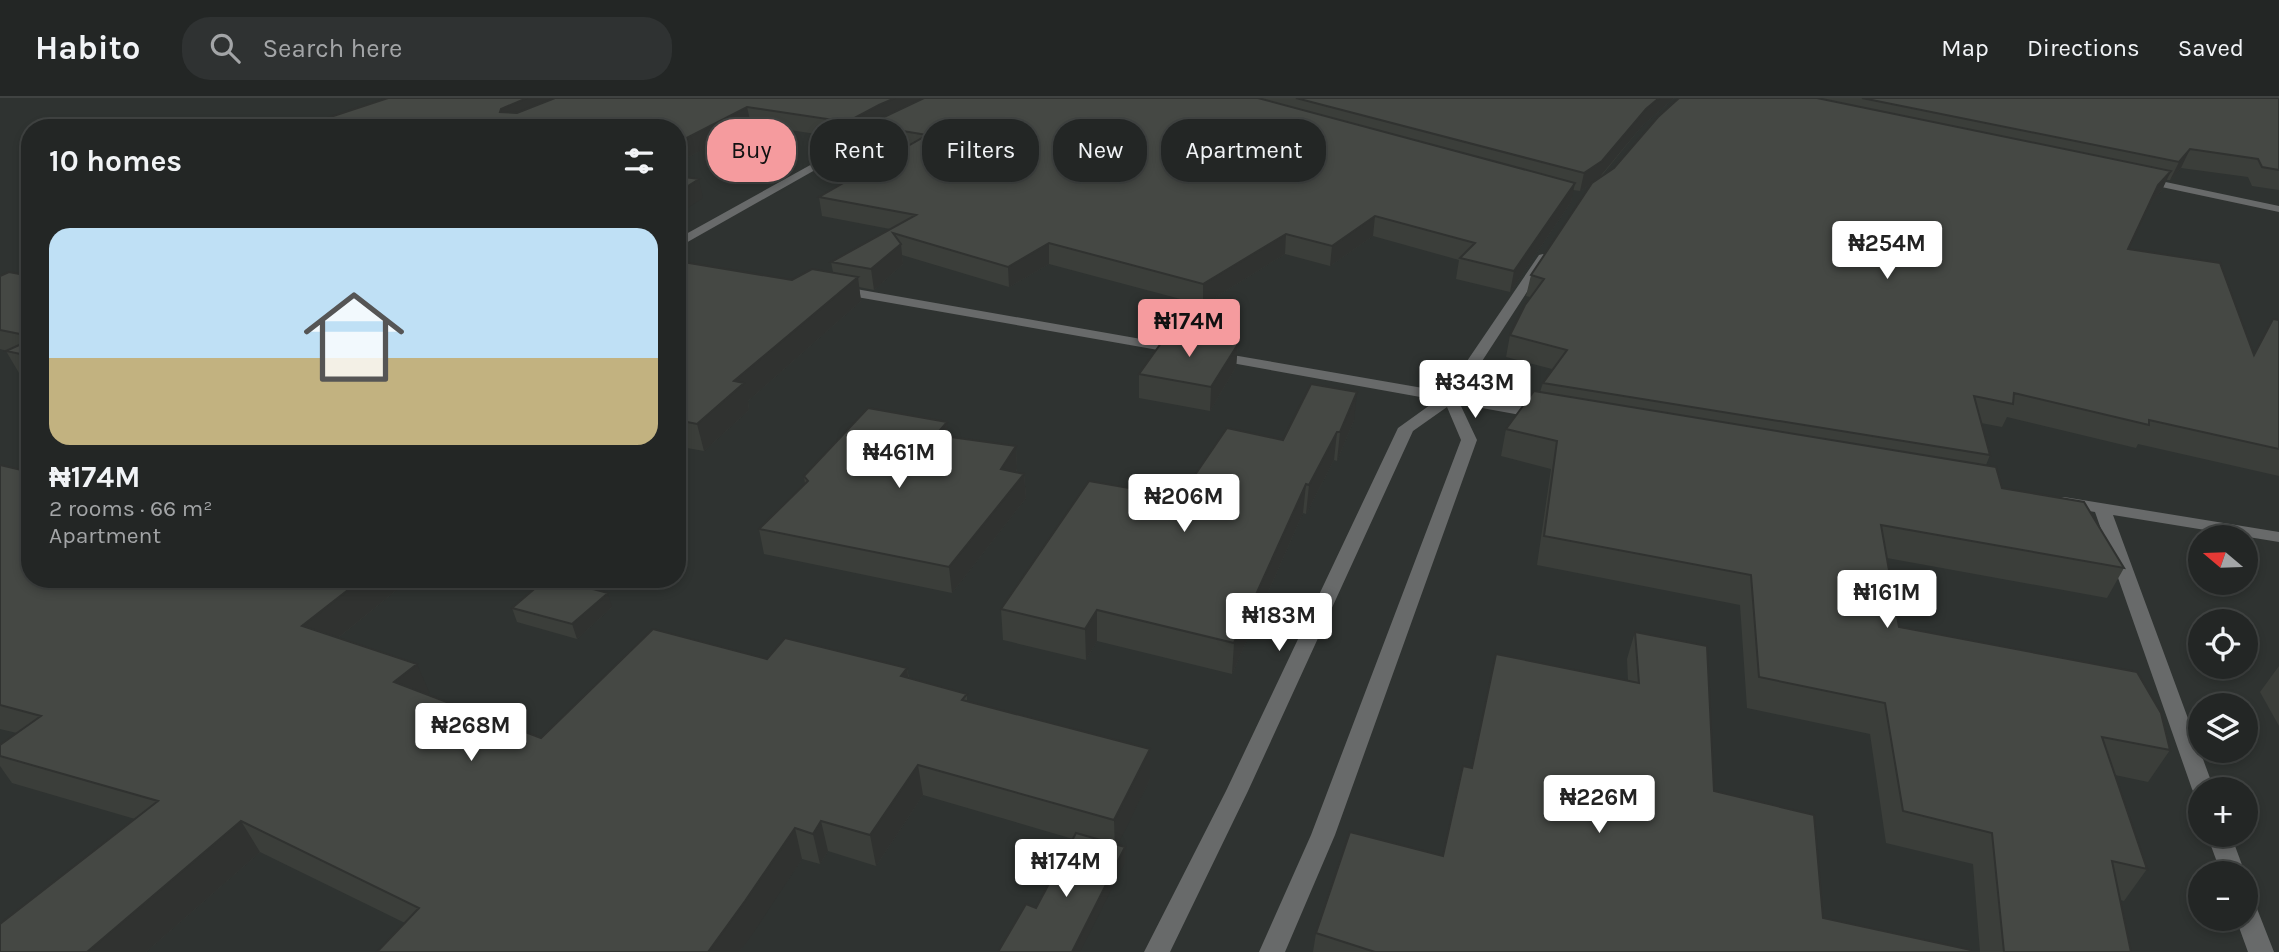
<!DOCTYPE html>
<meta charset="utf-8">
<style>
body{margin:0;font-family:Karla,sans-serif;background:#2f3232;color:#f1f3f6;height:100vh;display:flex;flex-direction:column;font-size:26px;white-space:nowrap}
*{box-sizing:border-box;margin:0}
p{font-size:23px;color:#a3a5a7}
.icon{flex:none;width:38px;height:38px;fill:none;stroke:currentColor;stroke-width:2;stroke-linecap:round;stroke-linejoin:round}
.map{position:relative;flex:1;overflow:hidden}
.sheet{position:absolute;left:21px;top:21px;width:665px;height:469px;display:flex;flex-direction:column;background:#232625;border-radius:28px;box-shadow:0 4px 10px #0003,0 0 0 2px #404342}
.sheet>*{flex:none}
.guide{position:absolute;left:707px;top:21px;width:665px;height:63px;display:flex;gap:14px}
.needle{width:46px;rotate:289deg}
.controls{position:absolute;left:2188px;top:427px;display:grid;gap:14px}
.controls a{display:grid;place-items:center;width:70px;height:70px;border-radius:50%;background:#232625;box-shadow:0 4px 10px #0003,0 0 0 2px #404342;font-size:35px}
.price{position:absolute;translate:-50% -60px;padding:0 16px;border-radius:7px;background:#fff;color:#222;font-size:23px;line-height:46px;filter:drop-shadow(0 2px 4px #0008)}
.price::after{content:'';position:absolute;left:50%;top:42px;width:21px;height:16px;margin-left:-10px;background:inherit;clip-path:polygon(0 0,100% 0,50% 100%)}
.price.selected{background:#f59b9e;color:#111}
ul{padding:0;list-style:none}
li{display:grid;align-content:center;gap:14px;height:371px;padding:0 28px}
li span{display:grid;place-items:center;height:217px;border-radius:21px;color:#555}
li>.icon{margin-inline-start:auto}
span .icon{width:126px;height:126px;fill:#fffc;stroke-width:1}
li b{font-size:30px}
h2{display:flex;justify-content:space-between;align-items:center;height:84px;padding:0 28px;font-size:30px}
.tag{padding:0 24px;border-radius:28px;background:#232625;box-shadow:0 4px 10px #0003,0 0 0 2px #404342;font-size:24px;line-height:63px}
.tag.selected{background:#f59b9e;color:#111}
header{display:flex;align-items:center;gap:42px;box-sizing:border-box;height:98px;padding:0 35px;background:#232625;border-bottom:2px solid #404342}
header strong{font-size:33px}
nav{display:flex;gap:38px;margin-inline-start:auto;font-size:24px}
.search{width:490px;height:63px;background:#2f3232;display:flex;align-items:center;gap:18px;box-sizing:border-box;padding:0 24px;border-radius:28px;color:#a3a5a7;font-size:26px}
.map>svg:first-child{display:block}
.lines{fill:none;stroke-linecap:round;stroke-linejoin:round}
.minor{fill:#686a6a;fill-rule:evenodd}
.wall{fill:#3b3e3a}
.shaded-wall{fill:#303230}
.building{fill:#454844;stroke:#303230;stroke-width:2}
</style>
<header>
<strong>Habito</strong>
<div class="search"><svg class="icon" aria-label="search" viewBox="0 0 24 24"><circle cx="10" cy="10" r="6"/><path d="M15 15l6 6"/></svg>Search here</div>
<nav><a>Map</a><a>Directions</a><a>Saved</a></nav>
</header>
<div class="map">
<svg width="2279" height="854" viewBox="0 0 2279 854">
<rect width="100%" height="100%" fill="#2f3331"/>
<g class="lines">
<path class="minor" d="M 888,24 L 893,27 L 891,29 L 677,150 L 677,141 Z
M 2142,79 L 2279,108 L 2279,114 L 2138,84 L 2138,80 Z
M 1543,156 L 1549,160 L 1460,297 L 1543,311 L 1551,316 L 1543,321 L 1460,306 L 1477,342 L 1335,737 L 1285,854 L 1259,854 L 1311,737 L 1461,342 L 1447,309 L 1413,333 L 1248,693 L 1170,854 L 1144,854 L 1226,693 L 1398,330 L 1437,302 L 1215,262 L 1208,258 L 1215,254 L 1446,294 L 1539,157 Z
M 839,188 L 1181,248 L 1188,252 L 1181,256 L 834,195 L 832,192 Z
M 2064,399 L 2279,434 L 2279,444 L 2113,417 L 2214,691 L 2200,691 L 2200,699 L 2195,697 L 2192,691 L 2095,414 L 2058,408 L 2055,404 L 2058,400 Z
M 2207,737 L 2231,737 L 2245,775 L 2221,775 Z
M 2245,800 L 2254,803 L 2274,854 L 2248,854 L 2236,821 L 2245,821 Z"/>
</g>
<path class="wall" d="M 388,0 L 1674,0 L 1642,28 L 1599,81 L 1614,70 L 1679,0 L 2279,0 L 2279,92 L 2252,88 L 2248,79 L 2181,70 L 2170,82 L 2166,82 L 2162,92 L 2150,105 L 2128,151 L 2254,256 L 2273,221 L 2279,222 L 2279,378 L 2138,346 L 2136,350 L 2007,319 L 2002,329 L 1981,325 L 1990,357 L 1986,367 L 2002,390 L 2124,470 L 2107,500 L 1887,460 L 1899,529 L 2170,652 L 2148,684 L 2115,677 L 2147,771 L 2124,803 L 2120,802 L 2131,854 L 1980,854 L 1973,766 L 1886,745 L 1870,636 L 1747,610 L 1740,507 L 1537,467 L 1551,371 L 1501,358 L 1506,331 L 1540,294 L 1543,285 L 1552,271 L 1506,259 L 1510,237 L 1530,199 L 1526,198 L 1531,177 L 1592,85 L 1580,93 L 1573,92 L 1571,104 L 1510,194 L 1456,181 L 1459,162 L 1373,138 L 1330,168 L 1285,156 L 1203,207 L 1049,166 L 1009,189 L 902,157 L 903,166 L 874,192 L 859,189 L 861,203 L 748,303 L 749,312 L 704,353 L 681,349 L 677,352 L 677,163 L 792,182 L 833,174 L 831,164 L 890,131 L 822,118 L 819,99 L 903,50 L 869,45 L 868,31 L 849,41 L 751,26 L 677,65 L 677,30 Z
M 0,178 L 30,178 L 30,277 L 19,275 L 6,253 L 7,253 L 0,251 Z
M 1238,246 L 1236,269 L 1210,313 L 1139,300 L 1139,276 Z
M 1354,322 L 1337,363 L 1334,362 L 1306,416 L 1303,415 L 1232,576 L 1097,543 L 1086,562 L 1003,542 L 1001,511 L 1180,399 L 1283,342 Z
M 948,338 L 1016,348 L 1017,371 L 1016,374 L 1024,376 L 1026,400 L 952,495 L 764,456 L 759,431 L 805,386 L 804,378 Z
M 0,367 L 410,481 L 338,540 L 430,596 L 429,597 L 541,640 L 767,561 L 907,570 L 909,580 L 967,596 L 967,603 L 1150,651 L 1150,681 L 1117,747 L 1125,749 L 1125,765 L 1036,810 L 1073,741 L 923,697 L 876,768 L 828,753 L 820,766 L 802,761 L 739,854 L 377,854 L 405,825 L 260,754 L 146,854 L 0,854 L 135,721 L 12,685 L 0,668 L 0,647 L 17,635 L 0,631 Z
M 612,509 L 577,541 L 517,524 L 512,510 Z
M 1635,534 L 1714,693 L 1823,820 L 1971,854 L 1313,854 L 1316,835 L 1443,758 L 1472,670 L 1628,583 L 1627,561 Z
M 2279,568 L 2279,628 L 2260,594 Z"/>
<path class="shaded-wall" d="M 527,0 L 572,0 L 506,28 L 500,14 L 501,11 Z
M 895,0 L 934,0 L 867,27 L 868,31 L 849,41 L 847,24 L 879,7 Z
M 1659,0 L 1674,0 L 1642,28 L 1598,81 L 1580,93 L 1584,75 L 1646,11 Z
M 747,9 L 751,26 L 677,65 L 677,45 Z
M 2190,51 L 2181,70 L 2170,82 L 2179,64 Z
M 2171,73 L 2162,92 L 2149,106 L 2158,87 Z
M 699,81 L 703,100 L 677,117 L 677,95 Z
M 1575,85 L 1571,104 L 1510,194 L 1514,173 Z
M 1375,118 L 1373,138 L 1330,168 L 1332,148 Z
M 1286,136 L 1285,156 L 1203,207 L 1203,186 Z
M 1049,145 L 1049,166 L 1009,189 L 1008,169 Z
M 901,146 L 903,166 L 874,192 L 871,171 Z
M 858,179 L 861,203 L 748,303 L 749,312 L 704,353 L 697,326 L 734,283 Z
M 1238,246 L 1236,269 L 1210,313 L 1211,289 Z
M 1357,294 L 1354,322 L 1337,363 L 1340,334 Z
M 947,324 L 949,348 L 936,337 Z
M 677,334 L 681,349 L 677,352 Z
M 1337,334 L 1334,362 L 1306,416 L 1309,387 Z
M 1016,348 L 1017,371 L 1003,396 L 1001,371 Z
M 1024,376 L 1026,400 L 952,495 L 949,469 Z
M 1306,386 L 1303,415 L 1232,576 L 1234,545 Z
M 362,481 L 410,481 L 317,557 L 302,528 Z
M 608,495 L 612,509 L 577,541 L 572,526 Z
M 1097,512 L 1097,543 L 1086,562 L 1085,531 Z
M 417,566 L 430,596 L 408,613 L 394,584 Z
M 907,570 L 911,599 L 901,578 Z
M 1150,651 L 1150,681 L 1115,753 L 1114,722 Z
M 918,667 L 923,697 L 876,768 L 870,737 Z
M 241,723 L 260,754 L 146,854 L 87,854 Z
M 821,723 L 828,753 L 820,766 L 813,736 Z
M 795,730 L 802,761 L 754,834 L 739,854 L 708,854 Z
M 1125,749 L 1125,765 L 1080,854 L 1072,854 Z"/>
<path class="building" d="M 388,0 L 527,0 L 501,11 L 500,14 L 517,15 L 555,0 L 895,0 L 879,7 L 847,24 L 747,9 L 677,45 L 677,30 L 297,30 Z
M 924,0 L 1258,0 L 1575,85 L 1514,173 L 1460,160 L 1475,145 L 1375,118 L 1332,148 L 1286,136 L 1203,186 L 1049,145 L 1008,169 L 893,135 L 901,146 L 871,171 L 831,164 L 916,117 L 819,99 L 927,37 L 867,27 Z
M 1296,0 L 1659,0 L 1646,11 L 1602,63 L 1584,75 Z
M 1679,0 L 1817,0 L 2171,73 L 2158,87 L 2128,151 L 2220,165 L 2254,257 L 2273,221 L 2279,222 L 2279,351 L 2149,322 L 2149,327 L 2014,295 L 2013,306 L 1974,298 L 1990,357 L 1543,285 L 1567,252 L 1510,237 L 1525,207 L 1544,181 L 1531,177 L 1592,85 L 1614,70 L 1658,19 Z
M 1862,0 L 2279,0 L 2279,72 L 2262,69 L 2258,61 L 2190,51 L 2179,64 Z
M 677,78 L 699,81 L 677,95 Z
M 677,163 L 792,182 L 812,171 L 858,179 L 734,283 L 744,285 L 697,326 L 677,322 Z
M 9,174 L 30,178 L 30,238 L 0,232 L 0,178 Z
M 1169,234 L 1238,246 L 1211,289 L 1139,276 Z
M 30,242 L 30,258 L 6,253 Z
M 1311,286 L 1357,294 L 1340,334 L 1337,334 L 1309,387 L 1306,386 L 1234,545 L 1097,512 L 1085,531 L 1001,511 L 1089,383 L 1180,399 L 1227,330 L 1283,342 Z
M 1534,293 L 1996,369 L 2002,390 L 2084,404 L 2124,470 L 1881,427 L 1899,529 L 2137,574 L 2161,615 L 2170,652 L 2102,639 L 2147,771 L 2112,763 L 2131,854 L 2004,854 L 1992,735 L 1903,713 L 1885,605 L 1759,579 L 1751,477 L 1544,438 L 1557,343 L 1506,331 Z
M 868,310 L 947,324 L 936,337 L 1016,348 L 1001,371 L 1024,376 L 949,469 L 759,431 L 808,383 L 804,378 Z
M 0,367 L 30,374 L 30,481 L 362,481 L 302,528 L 417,566 L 394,584 L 541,640 L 653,531 L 767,561 L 785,540 L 907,570 L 901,578 L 967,596 L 962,602 L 1150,651 L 1114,722 L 918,667 L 870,737 L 821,723 L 813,736 L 795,730 L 745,803 L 708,854 L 377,854 L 419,810 L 241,723 L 87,854 L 0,854 L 0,826 L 158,703 L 0,658 L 0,647 L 41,618 L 0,607 Z
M 546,481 L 555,481 L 608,495 L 572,526 L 512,510 Z
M 1635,534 L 1707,548 L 1714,693 L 1814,717 L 1823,820 L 1971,852 L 1971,854 L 1375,854 L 1316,835 L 1350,734 L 1443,758 L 1463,668 L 1472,670 L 1496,556 L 1639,585 Z
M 1076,735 L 1125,749 L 1072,854 L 998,854 L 1026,806 L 1036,810 Z"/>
</svg>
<div class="controls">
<a><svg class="needle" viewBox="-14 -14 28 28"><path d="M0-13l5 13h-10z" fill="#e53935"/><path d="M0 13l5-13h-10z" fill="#a3a5a7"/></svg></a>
<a><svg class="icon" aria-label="locate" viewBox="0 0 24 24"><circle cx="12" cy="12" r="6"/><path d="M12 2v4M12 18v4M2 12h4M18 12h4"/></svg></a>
<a><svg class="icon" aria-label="layers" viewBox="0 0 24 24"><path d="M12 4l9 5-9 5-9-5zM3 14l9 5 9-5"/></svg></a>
<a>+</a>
<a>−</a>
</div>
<b class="price" style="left:1887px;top:183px">₦254M</b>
<b class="price selected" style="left:1189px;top:261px">₦174M</b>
<b class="price" style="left:1475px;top:322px">₦343M</b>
<b class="price" style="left:899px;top:392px">₦461M</b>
<b class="price" style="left:1184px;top:436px">₦206M</b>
<b class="price" style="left:1887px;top:532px">₦161M</b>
<b class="price" style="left:1279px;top:555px">₦183M</b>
<b class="price" style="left:471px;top:665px">₦268M</b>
<b class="price" style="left:1599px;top:737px">₦226M</b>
<b class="price" style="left:1066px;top:801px">₦174M</b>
<div class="guide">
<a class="tag selected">Buy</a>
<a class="tag">Rent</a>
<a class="tag">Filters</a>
<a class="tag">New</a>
<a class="tag">Apartment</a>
</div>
<section class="sheet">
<h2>10 homes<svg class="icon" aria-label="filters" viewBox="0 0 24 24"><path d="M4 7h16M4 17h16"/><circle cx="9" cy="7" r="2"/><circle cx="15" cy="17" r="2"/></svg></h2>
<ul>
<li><span style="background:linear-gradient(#bfe0f5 60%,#c2b280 0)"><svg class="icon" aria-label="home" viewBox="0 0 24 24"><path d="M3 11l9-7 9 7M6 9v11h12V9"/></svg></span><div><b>₦174M</b><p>2 rooms · 66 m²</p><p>Apartment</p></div></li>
</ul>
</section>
</div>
